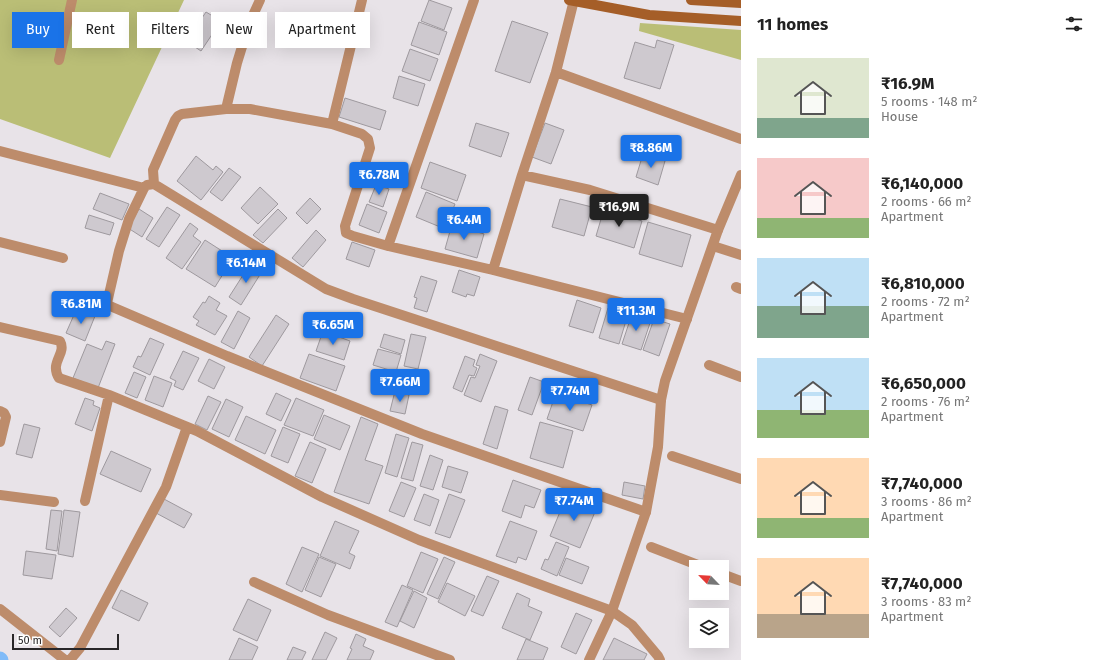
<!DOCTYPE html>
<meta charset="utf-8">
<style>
body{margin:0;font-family:"Fira Sans",sans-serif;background:#f6f6f6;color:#222;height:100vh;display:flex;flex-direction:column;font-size:15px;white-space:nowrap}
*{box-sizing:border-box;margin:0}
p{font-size:13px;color:#767676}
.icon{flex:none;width:22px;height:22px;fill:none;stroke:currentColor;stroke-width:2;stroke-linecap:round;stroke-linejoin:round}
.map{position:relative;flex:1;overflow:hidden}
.panel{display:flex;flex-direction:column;background:#fff;width:360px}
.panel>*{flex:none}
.banner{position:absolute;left:12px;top:12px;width:380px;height:36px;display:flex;gap:8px}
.needle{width:26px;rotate:295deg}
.buttons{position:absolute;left:689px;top:560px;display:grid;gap:8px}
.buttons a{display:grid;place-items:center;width:40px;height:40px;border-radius:0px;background:#fff;box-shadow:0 4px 16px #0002;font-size:20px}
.scale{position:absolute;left:12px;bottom:10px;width:107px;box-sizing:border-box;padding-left:4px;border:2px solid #282628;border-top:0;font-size:11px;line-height:14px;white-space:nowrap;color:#282628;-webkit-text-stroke:3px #fff;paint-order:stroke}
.price{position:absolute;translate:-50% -34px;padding:0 9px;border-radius:4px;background:#1a73e8;color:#fff;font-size:13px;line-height:26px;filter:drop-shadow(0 1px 2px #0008)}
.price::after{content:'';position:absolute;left:50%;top:24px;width:12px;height:9px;margin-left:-6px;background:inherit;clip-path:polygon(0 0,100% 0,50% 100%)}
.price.current{background:#222;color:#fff}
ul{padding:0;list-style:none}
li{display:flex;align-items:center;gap:12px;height:100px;padding:0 16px}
li span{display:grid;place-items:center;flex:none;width:112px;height:80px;border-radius:0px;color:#555}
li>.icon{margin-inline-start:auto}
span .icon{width:48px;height:48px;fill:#fffc;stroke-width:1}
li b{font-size:17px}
h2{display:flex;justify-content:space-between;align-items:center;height:48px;padding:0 16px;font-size:17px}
.tag{padding:0 14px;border-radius:0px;background:#fff;box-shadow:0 4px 16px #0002;font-size:14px;line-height:36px}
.tag.current{background:#1a73e8;color:#fff}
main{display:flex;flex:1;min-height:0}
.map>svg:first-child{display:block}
.green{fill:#babe76}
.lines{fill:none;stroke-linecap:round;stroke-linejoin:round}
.canal{stroke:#80bbf8;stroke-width:15}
.building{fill:#cec9cf;stroke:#9e999e}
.minor{stroke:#bd8c6b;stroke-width:10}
.tertiary{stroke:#bd8c6b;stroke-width:10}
.secondary{stroke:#a55e28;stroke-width:10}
</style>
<main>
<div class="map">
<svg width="741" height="660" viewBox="0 0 741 660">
<rect width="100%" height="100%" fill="#e8e3e8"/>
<path class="green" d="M 0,0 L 184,0 L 110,158 L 0,119 Z
M 640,23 L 741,30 L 741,60 L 639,31 Z"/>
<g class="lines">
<path class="canal" d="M 0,659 L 1,660"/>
</g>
<path class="building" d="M 429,0 L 452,8 L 444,30 L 421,21 Z
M 206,12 L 221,21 L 201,51 L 186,41 Z
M 512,21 L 548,33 L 530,83 L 495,71 Z
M 419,22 L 447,32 L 439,55 L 411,45 Z
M 657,40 L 674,45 L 660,89 L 624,78 L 635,42 L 655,48 Z
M 410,49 L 438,59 L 430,81 L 402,71 Z
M 399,76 L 425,84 L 418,106 L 393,98 Z
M 345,98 L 386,111 L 380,130 L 339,117 Z
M 476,123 L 509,133 L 501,157 L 469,146 Z
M 545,123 L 564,130 L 551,164 L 532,157 Z
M 643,154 L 665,161 L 658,185 L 636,177 Z
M 196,156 L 213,170 L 216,166 L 223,172 L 201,200 L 177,181 Z
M 430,162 L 466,175 L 457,201 L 421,188 Z
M 229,168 L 241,177 L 222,201 L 210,192 Z
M 376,185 L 389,189 L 383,207 L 369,202 Z
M 260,187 L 278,204 L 258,224 L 241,208 Z
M 426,192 L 455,204 L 445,229 L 416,217 Z
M 100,193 L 129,204 L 122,220 L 93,209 Z
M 310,198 L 321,209 L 307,224 L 296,213 Z
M 560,199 L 592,207 L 584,236 L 552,227 Z
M 367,204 L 387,212 L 379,233 L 359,225 Z
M 167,207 L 180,215 L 159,247 L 146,239 Z
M 139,209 L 153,218 L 142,237 L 128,228 Z
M 278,209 L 287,218 L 263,243 L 253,235 Z
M 604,209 L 642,221 L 634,248 L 596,236 Z
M 89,215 L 114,223 L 110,235 L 85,228 Z
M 648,222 L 691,235 L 682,267 L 639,254 Z
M 190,223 L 198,229 L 193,236 L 201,242 L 182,269 L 166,258 Z
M 452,224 L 484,234 L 477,258 L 445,249 Z
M 316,230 L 326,240 L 303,267 L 292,258 Z
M 205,240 L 233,258 L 215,287 L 186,269 Z
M 352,242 L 375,250 L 369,267 L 346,259 Z
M 252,261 L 260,267 L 258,271 L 261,273 L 241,305 L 229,297 Z
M 459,270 L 480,277 L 474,296 L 467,294 L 466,297 L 452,292 Z
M 421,276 L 437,281 L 427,312 L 414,308 L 417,298 L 414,297 Z
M 75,292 L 106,299 L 103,308 L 73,301 Z
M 209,296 L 220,303 L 216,310 L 227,316 L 215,335 L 196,325 L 199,321 L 193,317 L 203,302 L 205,303 Z
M 577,300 L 601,308 L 593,333 L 569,326 Z
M 77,308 L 95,316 L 85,341 L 66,333 Z
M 608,308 L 628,314 L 619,344 L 599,338 Z
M 238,311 L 250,318 L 234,349 L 221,342 Z
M 632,314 L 651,320 L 641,350 L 622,344 Z
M 276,315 L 289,324 L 262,366 L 249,357 Z
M 654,319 L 670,324 L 659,356 L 643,350 Z
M 323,331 L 350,341 L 344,360 L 316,351 Z
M 384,334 L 405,340 L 401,354 L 380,347 Z
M 411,334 L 426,337 L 418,369 L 404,366 Z
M 150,338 L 164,344 L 150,375 L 133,367 L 138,356 L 141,357 Z
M 106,341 L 115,344 L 98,388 L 73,378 L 87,344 L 102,350 Z
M 378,349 L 401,355 L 396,372 L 373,365 Z
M 183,351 L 199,358 L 183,390 L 174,386 L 176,381 L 170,378 Z
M 309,354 L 345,366 L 336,391 L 300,378 Z
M 480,354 L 497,361 L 481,402 L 464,395 L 471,377 L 475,378 L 480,366 L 476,365 Z
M 465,356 L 475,360 L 473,366 L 477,368 L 474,376 L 469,375 L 462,392 L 453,388 Z
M 209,359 L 225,367 L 214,389 L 198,381 Z
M 134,372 L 146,377 L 137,398 L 125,393 Z
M 154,376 L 172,383 L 163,407 L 145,400 Z
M 530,377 L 544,382 L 532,415 L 518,410 Z
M 395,391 L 409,395 L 405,414 L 390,411 Z
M 276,393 L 291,400 L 281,421 L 266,414 Z
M 556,393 L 592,405 L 583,431 L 547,419 Z
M 208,396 L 221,402 L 207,430 L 195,424 Z
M 85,398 L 94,401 L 93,405 L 100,408 L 92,431 L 75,424 Z
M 296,398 L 324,410 L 313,436 L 284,425 Z
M 226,399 L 243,407 L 229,437 L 212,429 Z
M 495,406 L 508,410 L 497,449 L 483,444 Z
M 324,415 L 350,426 L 340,450 L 314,439 Z
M 246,416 L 276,430 L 265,454 L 235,440 Z
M 361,417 L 378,424 L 365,460 L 383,466 L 369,504 L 334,492 Z
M 540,422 L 573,431 L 563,468 L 530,458 Z
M 24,424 L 40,428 L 32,458 L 16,454 Z
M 283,427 L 300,434 L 288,463 L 271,456 Z
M 396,434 L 409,438 L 397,477 L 385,473 Z
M 310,442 L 326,449 L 312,483 L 295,476 Z
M 412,442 L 423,445 L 413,481 L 401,478 Z
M 111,451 L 151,469 L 141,492 L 100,474 Z
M 430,455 L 443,460 L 433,490 L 420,486 Z
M 448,466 L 468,472 L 461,493 L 442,487 Z
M 513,480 L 541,490 L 534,508 L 525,505 L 521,518 L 502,511 Z
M 401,482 L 416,488 L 404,517 L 389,511 Z
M 624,482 L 645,486 L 643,499 L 622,495 Z
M 424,494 L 439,500 L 430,526 L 414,520 Z
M 449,494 L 465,500 L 450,538 L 435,533 Z
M 567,495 L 597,507 L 580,548 L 550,536 Z
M 164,499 L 192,514 L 184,528 L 156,513 Z
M 51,510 L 62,511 L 57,551 L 46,549 Z
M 64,510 L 80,512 L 73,557 L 58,554 Z
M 335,521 L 359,531 L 349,553 L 355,556 L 350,569 L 320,556 Z
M 510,521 L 537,531 L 526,560 L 518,557 L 516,563 L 496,556 Z
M 556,542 L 569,547 L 557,576 L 541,569 L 545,559 L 548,560 Z
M 302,547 L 319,554 L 302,592 L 286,584 Z
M 26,551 L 56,555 L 52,579 L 23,575 Z
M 421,552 L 438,559 L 423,593 L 407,586 Z
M 319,557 L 336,564 L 321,597 L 305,590 Z
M 444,557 L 455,562 L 438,599 L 427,594 Z
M 566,558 L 589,567 L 582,584 L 559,575 Z
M 487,576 L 499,581 L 483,616 L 471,611 Z
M 447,583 L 475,596 L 465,616 L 438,602 Z
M 402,585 L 413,590 L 397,627 L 385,622 Z
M 121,590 L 148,603 L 139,621 L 112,608 Z
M 414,591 L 427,598 L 414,628 L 400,621 Z
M 517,593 L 530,599 L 528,606 L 542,612 L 530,640 L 502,628 Z
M 248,599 L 271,610 L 257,641 L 233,630 Z
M 66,608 L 77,618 L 60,637 L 49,627 Z
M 576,613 L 592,620 L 576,654 L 561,647 Z
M 325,632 L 337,638 L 326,660 L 312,660 Z
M 356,634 L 366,639 L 363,646 L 374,651 L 370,660 L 347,660 L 352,649 L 350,648 Z
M 239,638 L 258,647 L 252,660 L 229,660 Z
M 614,638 L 647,654 L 644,660 L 603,660 Z
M 526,639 L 548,648 L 543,660 L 517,660 Z
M 293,647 L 306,652 L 302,660 L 287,660 Z"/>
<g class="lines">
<path class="minor" d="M 59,60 L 72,0
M 556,72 L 741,139
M 226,109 L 237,63 L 249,24 L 260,0
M 332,124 L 362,0
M 0,151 L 144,188
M 522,175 L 590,190 L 718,230
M 154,184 L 153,170 L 175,120 L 178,116 L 182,114 L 226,109 L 250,109 L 332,124 L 362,134 L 368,139 L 370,148 L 345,226 L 346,233 L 353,236 L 388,246 L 493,270 L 687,319
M 0,242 L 63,258
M 388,246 L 474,0
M 713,246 L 741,255
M 493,270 L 522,175 L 556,72 L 574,0
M 736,287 L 741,289
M 0,327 L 60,341 C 67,354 49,362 59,378 L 109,395 L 197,431 L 322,497 L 419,540 L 612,611 L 632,625 L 658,656 L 660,660
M 709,365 L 741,377
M 0,411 L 4,413 L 6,417 L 0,442
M 672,456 L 741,479
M 0,495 L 54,502
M 85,501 L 109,395
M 646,512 L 422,434 L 227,356 L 110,306 L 107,303 L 119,251 L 129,219 L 144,188 L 147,185 L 154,184 L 326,289 L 353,299 L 661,400
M 651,547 L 703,567
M 722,574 L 741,581
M 254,582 L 328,615 L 450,660
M 0,609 L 65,660
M 70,660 L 80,648 L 166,487 L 187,427"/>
<path class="tertiary" d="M 589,660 L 612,611 L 646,512 L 658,447 L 661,400 L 665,381 L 718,230 L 741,175"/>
<path class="secondary" d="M 569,0 L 649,15 L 741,21
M 691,0 L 741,3"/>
</g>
</svg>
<div class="buttons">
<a><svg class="needle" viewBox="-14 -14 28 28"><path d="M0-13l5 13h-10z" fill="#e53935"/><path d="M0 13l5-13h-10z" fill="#767676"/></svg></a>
<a><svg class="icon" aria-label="layers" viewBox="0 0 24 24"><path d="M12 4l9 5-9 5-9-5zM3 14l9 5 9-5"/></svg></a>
</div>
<div class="scale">50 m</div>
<b class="price" style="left:651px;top:169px">₹8.86M</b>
<b class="price" style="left:379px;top:196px">₹6.78M</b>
<b class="price current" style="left:619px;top:228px">₹16.9M</b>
<b class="price" style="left:464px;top:241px">₹6.4M</b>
<b class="price" style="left:246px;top:284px">₹6.14M</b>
<b class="price" style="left:81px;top:325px">₹6.81M</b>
<b class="price" style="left:636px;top:332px">₹11.3M</b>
<b class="price" style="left:333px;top:346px">₹6.65M</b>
<b class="price" style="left:400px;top:403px">₹7.66M</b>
<b class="price" style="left:570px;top:412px">₹7.74M</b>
<b class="price" style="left:574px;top:522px">₹7.74M</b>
<div class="banner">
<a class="tag current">Buy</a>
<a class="tag">Rent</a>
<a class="tag">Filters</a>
<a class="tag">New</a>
<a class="tag">Apartment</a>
</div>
</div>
<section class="panel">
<h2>11 homes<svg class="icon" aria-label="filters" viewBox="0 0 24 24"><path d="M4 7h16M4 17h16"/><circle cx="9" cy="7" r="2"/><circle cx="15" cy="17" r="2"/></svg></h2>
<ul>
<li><span style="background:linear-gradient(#dfe7d0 75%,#7fa58c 0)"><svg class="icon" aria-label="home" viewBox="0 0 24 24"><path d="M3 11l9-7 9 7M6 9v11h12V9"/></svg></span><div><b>₹16.9M</b><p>5 rooms · 148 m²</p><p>House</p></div></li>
<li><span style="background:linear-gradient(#f6c9c9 75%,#8fb573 0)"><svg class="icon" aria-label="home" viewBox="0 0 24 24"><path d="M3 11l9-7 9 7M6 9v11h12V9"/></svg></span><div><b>₹6,140,000</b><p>2 rooms · 66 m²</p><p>Apartment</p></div></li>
<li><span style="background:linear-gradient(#bfe0f5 60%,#7fa58c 0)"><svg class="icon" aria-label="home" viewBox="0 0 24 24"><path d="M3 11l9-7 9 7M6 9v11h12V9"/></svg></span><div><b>₹6,810,000</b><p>2 rooms · 72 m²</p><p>Apartment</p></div></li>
<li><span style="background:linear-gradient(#bfe0f5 65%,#8fb573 0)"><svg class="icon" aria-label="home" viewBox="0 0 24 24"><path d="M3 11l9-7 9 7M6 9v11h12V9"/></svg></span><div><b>₹6,650,000</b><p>2 rooms · 76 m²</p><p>Apartment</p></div></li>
<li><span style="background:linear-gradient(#ffd9b3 75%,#8fb573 0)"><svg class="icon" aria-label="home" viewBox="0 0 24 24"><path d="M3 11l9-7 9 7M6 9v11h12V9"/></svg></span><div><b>₹7,740,000</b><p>3 rooms · 86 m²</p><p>Apartment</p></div></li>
<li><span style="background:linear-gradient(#ffd9b3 70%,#b9a48a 0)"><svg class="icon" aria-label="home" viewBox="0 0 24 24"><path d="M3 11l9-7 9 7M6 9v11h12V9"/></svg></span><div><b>₹7,740,000</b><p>3 rooms · 83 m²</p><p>Apartment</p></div></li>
</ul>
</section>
</main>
